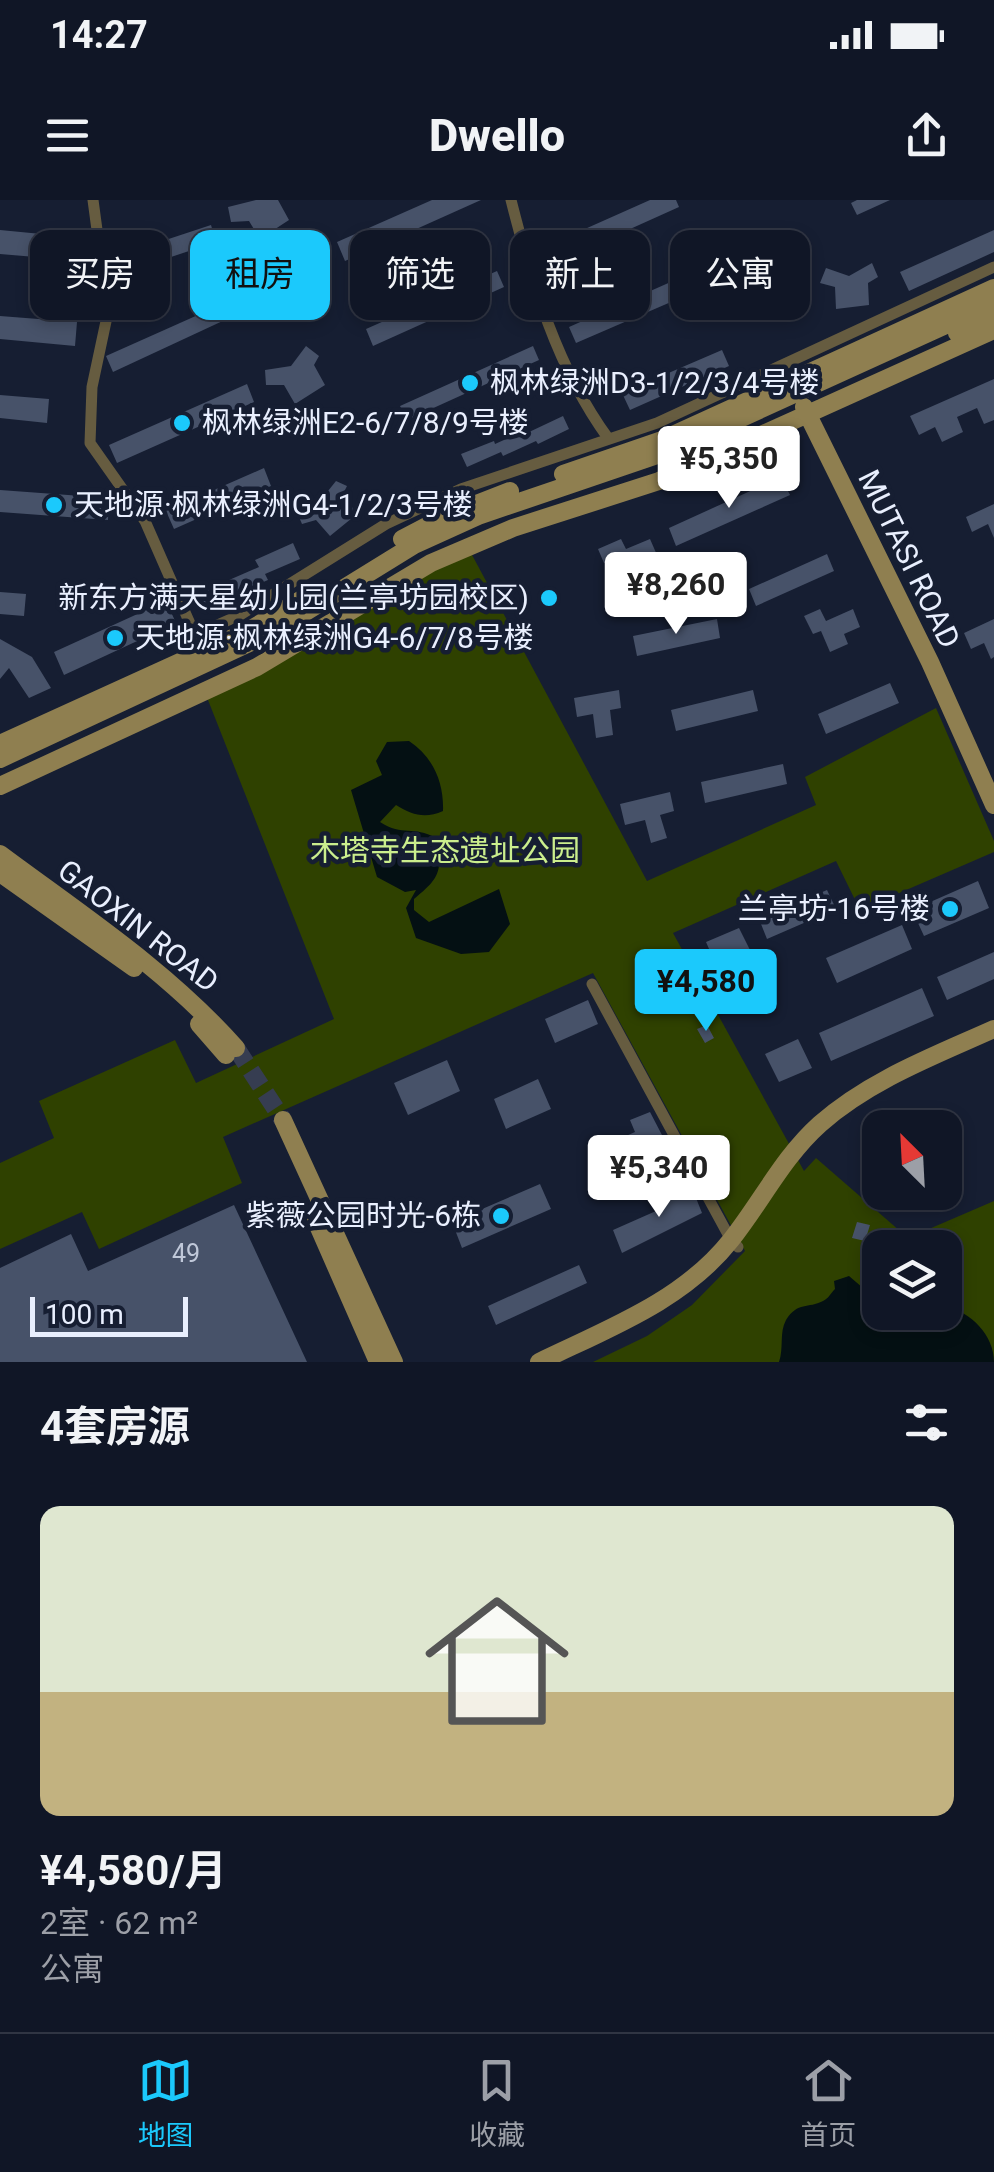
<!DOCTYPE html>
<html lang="zh">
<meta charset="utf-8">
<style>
body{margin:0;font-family:Roboto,"Noto Sans SC",sans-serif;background:#1e2332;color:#f1f3f6;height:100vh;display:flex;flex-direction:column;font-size:38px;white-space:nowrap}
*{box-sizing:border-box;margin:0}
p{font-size:32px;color:#9c9fa7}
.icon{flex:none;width:55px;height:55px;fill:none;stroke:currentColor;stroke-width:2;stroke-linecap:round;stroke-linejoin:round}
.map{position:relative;height:1162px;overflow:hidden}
.drawer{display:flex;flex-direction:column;background:#101626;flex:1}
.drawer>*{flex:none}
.top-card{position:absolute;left:30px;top:30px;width:935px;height:90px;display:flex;gap:20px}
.needle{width:65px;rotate:336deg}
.buttons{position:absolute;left:862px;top:910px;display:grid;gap:20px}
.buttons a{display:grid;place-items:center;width:100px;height:100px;border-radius:20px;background:#101626;box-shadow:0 5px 15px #0003,0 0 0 2px #303543;font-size:50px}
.scale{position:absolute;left:30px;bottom:25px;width:158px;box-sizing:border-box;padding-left:10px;border:5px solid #e9effe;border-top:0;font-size:28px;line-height:35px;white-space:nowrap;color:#e9effe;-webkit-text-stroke:8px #161e32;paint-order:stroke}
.price{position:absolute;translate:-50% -85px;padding:0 22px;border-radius:10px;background:#fff;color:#222;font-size:32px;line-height:65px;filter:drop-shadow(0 2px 5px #0008)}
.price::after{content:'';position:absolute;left:50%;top:60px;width:30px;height:22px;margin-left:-15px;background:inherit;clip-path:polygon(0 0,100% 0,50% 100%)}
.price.on{background:#1bc9fc;color:#111}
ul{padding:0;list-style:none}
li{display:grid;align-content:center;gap:20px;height:530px;padding:0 40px}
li+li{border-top:2px solid #303543}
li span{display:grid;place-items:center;height:310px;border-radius:20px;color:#555}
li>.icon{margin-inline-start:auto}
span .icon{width:180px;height:180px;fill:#fffc;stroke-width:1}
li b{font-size:42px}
h2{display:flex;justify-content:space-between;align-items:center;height:120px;padding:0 40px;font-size:42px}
.tag{padding:0 35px;border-radius:20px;background:#101626;box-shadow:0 5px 15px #0003,0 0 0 2px #303543;font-size:35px;line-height:90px}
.tag.on{background:#1bc9fc;color:#111}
.status{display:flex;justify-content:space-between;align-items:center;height:70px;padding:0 50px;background:#101626;direction:ltr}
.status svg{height:28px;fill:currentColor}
header{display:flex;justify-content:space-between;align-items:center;height:130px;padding:0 40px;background:#101626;font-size:45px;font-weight:800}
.tabs{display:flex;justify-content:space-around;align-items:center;height:140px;border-top:2px solid #303543;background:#101626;font-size:28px;color:#9c9fa7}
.tabs a{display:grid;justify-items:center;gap:5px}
.tabs .on{color:#1bc9fc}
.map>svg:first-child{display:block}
.green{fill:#2f4100;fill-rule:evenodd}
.water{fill:#041013}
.building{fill:#475269}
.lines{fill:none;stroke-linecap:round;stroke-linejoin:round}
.secondary-tunnel{stroke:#363d51;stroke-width:18;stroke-dasharray:18 9;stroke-linecap:butt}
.street{stroke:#665c40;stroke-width:11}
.secondary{stroke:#8f7f50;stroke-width:18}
.poi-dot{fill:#1bc9fc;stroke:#161e32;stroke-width:4}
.labels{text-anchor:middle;stroke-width:9;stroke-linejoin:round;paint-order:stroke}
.number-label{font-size:25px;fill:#c0c8d9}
.poi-label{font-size:30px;fill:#e9effe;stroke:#161e32;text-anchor:start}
.street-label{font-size:30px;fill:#e9effe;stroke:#161e32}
.park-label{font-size:30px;fill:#cbee8d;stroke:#161e32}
</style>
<div class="status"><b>14:27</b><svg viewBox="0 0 49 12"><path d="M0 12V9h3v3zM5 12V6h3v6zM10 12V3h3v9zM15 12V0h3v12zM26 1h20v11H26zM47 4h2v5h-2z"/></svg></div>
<header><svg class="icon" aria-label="menu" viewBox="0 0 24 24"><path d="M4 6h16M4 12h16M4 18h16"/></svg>Dwello<svg class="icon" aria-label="share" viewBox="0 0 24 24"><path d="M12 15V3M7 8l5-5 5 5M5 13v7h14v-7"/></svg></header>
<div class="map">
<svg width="994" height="1162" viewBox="0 0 994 1162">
<rect width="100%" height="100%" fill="#161e32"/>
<path class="green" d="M 471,353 L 647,681 L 816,605 L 805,577 L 936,508 L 994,641 L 994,652 L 860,710 L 836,661 L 673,733 L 804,971 L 816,958 L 908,1038 L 994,1001 L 994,1162 L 593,1162 L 647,1136 L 692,1105 L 745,1051 L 593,773 L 223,937 L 242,983 L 99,1049 L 82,1012 L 0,1049 L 0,963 L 54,938 L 39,901 L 175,840 L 196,883 L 334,819 L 206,495 L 420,375 ZM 880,1048 L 945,1048 L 945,1112 L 880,1112 Z"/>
<path class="water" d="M 409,541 C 433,557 444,582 443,611 C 425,619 412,615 396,605 L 380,622 C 403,637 413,625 436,638 C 443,671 440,678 414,699 L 414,710 L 429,722 L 499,689 L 510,724 L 489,752 L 461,754 L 416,738 L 406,708 L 416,690 L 405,692 L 377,677 L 351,590 L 382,575 L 376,561 L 387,542 Z
M 849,1076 L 863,1088 L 880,1092 L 880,1112 L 945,1112 L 945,1106 C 971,1112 994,1135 994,1162 L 779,1162 C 784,1148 779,1133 786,1120 C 798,1101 808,1109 823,1101 C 828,1099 831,1093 835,1089 L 834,1081 Z"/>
<path class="building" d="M 256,0 L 278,0 L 289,20 L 260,39 L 249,21 L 231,22 L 228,7 Z
M 432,0 L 481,0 L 345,61 L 337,42 Z
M 650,0 L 676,0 L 679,7 L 548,66 L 540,49 Z
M 857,0 L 890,0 L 857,15 L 851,3 Z
M 211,25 L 216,42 L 114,76 L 108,59 Z
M 0,30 L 62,36 L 59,59 L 0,54 Z
M 994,30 L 994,52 L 909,91 L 900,72 Z
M 755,34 L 768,39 L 764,49 L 778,68 L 754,90 L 738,74 L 726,78 L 721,67 L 745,58 Z
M 872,63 L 878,77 L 868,83 L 869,105 L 836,109 L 835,87 L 820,83 L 826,68 L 849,76 Z
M 700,69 L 708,86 L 576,143 L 569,127 Z
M 497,71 L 504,87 L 373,146 L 366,129 Z
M 236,98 L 242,112 L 113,172 L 106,156 Z
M 0,116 L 77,122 L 75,146 L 0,139 Z
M 306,146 L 319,156 L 314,165 L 325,185 L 295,204 L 284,185 L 266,185 L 265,170 L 291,166 Z
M 533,146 L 539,160 L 407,220 L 400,206 Z
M 722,150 L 729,166 L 630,210 L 622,193 Z
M 994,179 L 994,220 L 984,224 L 977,208 L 957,217 L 963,232 L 942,242 L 935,227 L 919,235 L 910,216 Z
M 247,184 L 254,202 L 117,263 L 109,245 Z
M 0,195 L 49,199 L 47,223 L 0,218 Z
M 563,216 L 569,229 L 538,244 L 536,241 L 503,256 L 501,252 L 467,267 L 461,254 L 494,241 L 495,244 L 526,230 L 527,233 Z
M 264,268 L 271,286 L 174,329 L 166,311 Z
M 781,277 L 790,295 L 676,346 L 669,328 Z
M 336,281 L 347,286 L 343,294 L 357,314 L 330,336 L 316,320 L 302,324 L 296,310 L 320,301 Z
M 0,290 L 109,298 L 108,320 L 0,312 Z
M 994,304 L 994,338 L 988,324 L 972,332 L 966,317 Z
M 621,339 L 626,349 L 650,339 L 657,355 L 642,361 L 646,370 L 626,379 L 617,357 L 604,363 L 598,349 Z
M 293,343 L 300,359 L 265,374 L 268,380 L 203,408 L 197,394 L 259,367 L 255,360 Z
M 827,354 L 834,371 L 756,406 L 749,389 Z
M 0,392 L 26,394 L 24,416 L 0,414 Z
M 166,401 L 176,423 L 64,475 L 54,452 Z
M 820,409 L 826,421 L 853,409 L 860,427 L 844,434 L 848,444 L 830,452 L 821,431 L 813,434 L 804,416 Z
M 717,419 L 720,438 L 637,456 L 633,436 Z
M 994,419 L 994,457 L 991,459 L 984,443 L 971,449 L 964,433 Z
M 0,439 L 32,457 L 51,488 L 29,498 L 9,468 L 0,479 Z
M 890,483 L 899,503 L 826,534 L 818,514 Z
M 619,490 L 621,508 L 610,510 L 613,535 L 596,538 L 593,514 L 577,517 L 574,498 Z
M 753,490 L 758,511 L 676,531 L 671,510 Z
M 783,564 L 787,584 L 705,603 L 701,582 Z
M 670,592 L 674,611 L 660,615 L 667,638 L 651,643 L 645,620 L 625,625 L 620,604 Z
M 978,681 L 989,708 L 924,736 L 912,710 Z
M 827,690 L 836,709 L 767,739 L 759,719 Z
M 902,725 L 912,749 L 837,783 L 826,758 Z
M 739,728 L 753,756 L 719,772 L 706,742 Z
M 994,752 L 994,779 L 947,800 L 937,777 Z
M 922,788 L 934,816 L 831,861 L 819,833 Z
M 588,800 L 598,824 L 555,843 L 545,819 Z
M 707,825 L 714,838 L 705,843 L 697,829 Z
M 798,839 L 812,868 L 779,882 L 765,854 Z
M 447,860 L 460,891 L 408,915 L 394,883 Z
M 538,879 L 551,909 L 506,929 L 494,899 Z
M 650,912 L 663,937 L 632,951 L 635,959 L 601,973 L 592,951 L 635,932 L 630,920 Z
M 540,984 L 551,1009 L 462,1048 L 452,1022 Z
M 692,988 L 702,1013 L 622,1053 L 613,1030 L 656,1011 L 653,1006 Z
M 234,1005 L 307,1162 L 0,1162 L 0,1068 L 71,1034 L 88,1071 Z
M 857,1022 L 870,1025 L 865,1041 L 852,1038 Z
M 579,1065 L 587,1083 L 496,1125 L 488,1106 Z"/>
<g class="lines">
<path class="secondary-tunnel" d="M 236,848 L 283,920"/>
<path class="street" d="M 93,0 L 108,112 L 92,187 L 90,243 L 145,321 L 195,435 L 240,415 L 386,324 L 461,289 L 657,223 L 994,67
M 511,0 C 532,83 557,168 608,238
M 592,784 L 731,1040 L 738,1047"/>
<path class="secondary" d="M 957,133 L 994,116
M 804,207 L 930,462 L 994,605
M 563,274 L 662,240 L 994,88
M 402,339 L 446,316 L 510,291
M 0,544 L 246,432 L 302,399
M 0,559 L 273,432 L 414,345 L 478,316 L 669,251 L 994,103
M 0,586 L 257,467 L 431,363 L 513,328 L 659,281 L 994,130
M 0,654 C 82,715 168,771 236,848
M 0,673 L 134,768
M 199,824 L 226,855
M 283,920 L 394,1162
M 316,1021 L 378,1162
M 539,1162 C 607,1129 683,1101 731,1040 C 762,1001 783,957 820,924 C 870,880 934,856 994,829"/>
</g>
<g class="poi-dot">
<circle cx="470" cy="183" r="10"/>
<circle cx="182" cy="223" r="10"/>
<circle cx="54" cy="305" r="10"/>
<circle cx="549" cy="398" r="10"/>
<circle cx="115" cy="438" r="10"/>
<circle cx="950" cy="709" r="10"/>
<circle cx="501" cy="1016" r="10"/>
</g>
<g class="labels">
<g class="number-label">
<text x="186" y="1062">49</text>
</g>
<g class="poi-label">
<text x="490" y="193">枫林绿洲D3-1/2/3/4号楼</text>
<text x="202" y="233">枫林绿洲E2-6/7/8/9号楼</text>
<text x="74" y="315">天地源·枫林绿洲G4-1/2/3号楼</text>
<text x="529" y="408" text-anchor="end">新东方满天星幼儿园(兰亭坊园校区)</text>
<text x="135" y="448">天地源·枫林绿洲G4-6/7/8号楼</text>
<text x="930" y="719" text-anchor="end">兰亭坊-16号楼</text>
<text x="481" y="1026" text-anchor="end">紫薇公园时光-6栋</text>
</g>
<g class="street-label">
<text transform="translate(909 359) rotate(64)" y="10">MUTASI ROAD</text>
<text transform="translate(138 726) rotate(38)" y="10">GAOXIN ROAD</text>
</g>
<g class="park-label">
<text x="445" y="661">木塔寺生态遗址公园</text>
</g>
</g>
</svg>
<div class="buttons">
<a><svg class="needle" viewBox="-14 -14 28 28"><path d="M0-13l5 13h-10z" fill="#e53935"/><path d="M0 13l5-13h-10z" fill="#9c9fa7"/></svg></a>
<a><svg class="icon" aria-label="layers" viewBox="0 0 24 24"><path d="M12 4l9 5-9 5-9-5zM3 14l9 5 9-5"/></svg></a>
</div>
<div class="scale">100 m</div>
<b class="price" style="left:729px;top:311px">¥5,350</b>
<b class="price" style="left:676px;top:437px">¥8,260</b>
<b class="price on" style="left:706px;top:834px">¥4,580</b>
<b class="price" style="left:659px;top:1020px">¥5,340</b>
<div class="top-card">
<a class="tag">买房</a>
<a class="tag on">租房</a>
<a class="tag">筛选</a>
<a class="tag">新上</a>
<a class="tag">公寓</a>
</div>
</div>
<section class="drawer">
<h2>4套房源<svg class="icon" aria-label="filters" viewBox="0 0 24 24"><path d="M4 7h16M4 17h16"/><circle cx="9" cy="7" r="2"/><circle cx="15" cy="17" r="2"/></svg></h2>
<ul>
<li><span style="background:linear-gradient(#dfe7d0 60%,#c2b280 0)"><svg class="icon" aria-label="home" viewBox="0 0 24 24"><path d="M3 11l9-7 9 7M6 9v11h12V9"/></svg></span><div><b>¥4,580/月</b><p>2室 · 62 m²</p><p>公寓</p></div></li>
</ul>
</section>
<nav class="tabs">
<a class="on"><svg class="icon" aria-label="map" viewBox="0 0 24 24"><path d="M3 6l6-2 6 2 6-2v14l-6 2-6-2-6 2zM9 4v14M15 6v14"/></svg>地图</a>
<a><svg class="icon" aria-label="saved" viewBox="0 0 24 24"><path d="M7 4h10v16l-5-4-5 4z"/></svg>收藏</a>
<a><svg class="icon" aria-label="home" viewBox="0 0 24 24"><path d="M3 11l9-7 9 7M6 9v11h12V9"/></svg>首页</a>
</nav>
